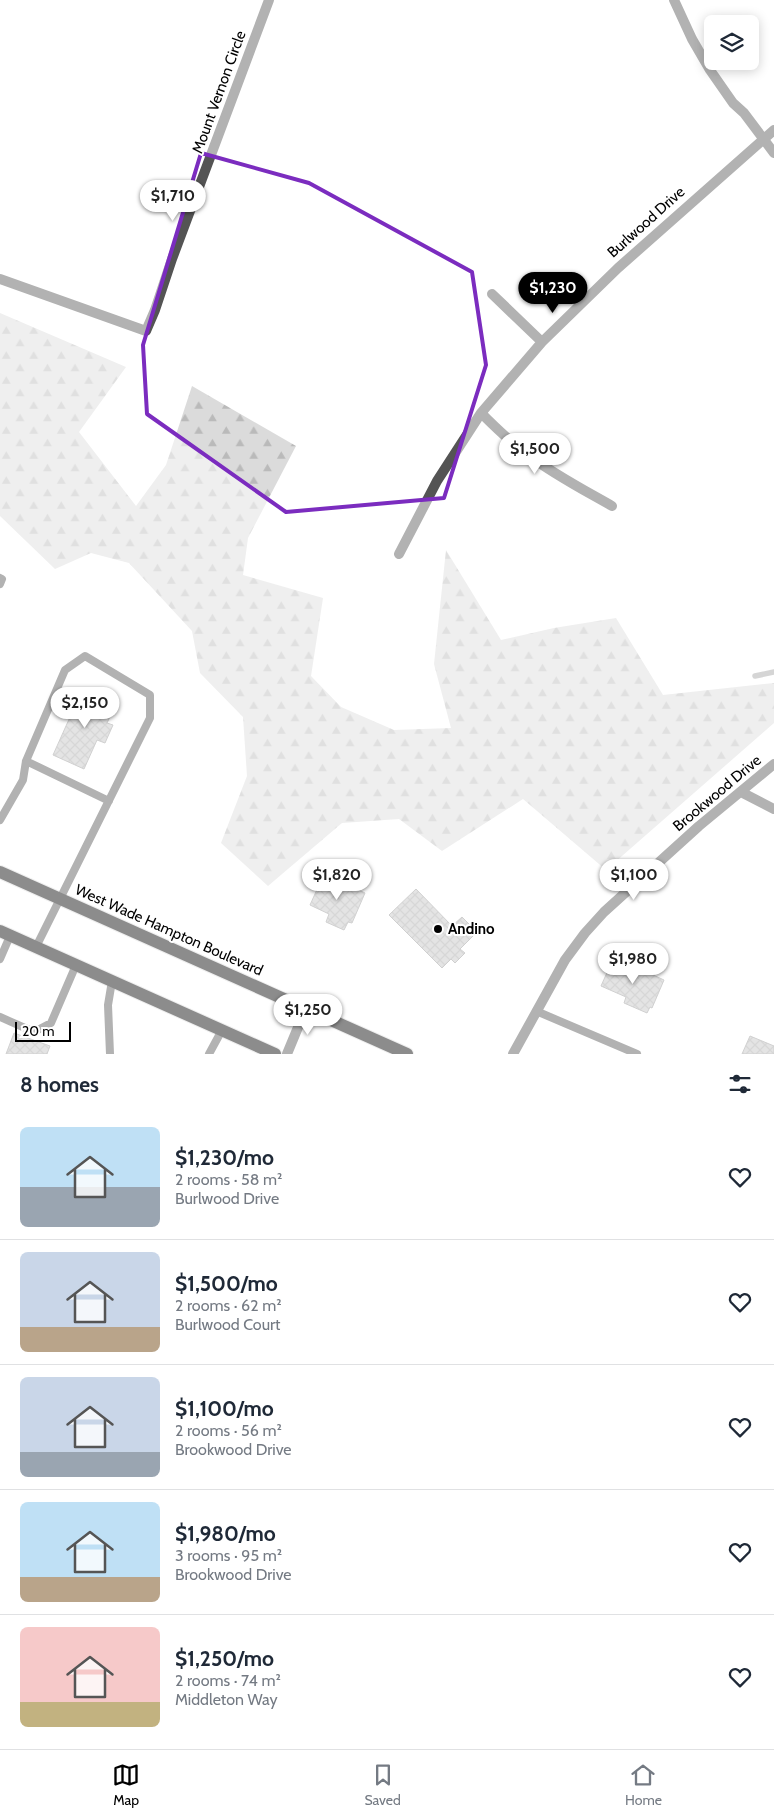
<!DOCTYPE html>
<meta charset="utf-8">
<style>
body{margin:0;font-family:Cabin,sans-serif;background:#f6f6f7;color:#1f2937;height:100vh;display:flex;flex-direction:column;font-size:19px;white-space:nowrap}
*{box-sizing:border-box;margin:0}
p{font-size:16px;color:#747a83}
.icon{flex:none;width:28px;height:28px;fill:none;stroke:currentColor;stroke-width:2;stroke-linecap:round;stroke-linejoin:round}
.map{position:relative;height:1054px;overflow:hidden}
.details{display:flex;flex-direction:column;background:#fff;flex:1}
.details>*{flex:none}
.fabs{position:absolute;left:704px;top:15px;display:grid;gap:10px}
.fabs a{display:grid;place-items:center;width:55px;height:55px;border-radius:8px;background:#fff;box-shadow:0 2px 12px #0003;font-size:25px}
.scale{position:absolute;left:15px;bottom:12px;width:56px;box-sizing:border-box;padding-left:5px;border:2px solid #000;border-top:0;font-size:14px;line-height:18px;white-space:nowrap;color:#000;-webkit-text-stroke:4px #fff;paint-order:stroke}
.price{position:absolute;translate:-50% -42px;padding:0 11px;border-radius:18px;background:#fff;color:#222;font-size:16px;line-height:32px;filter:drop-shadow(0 1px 2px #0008)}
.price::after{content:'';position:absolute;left:50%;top:30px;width:15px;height:11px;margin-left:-8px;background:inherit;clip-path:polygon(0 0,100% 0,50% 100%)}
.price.current{background:#000;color:#fff}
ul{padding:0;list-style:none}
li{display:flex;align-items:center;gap:15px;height:125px;padding:0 20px}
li+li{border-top:1px solid #e0e1e3}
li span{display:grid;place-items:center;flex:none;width:140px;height:100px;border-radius:8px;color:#555}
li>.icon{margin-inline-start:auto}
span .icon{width:60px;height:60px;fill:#fffc;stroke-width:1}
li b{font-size:21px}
h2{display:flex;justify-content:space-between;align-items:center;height:60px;padding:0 20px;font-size:21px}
.tabs{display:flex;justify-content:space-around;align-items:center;height:70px;border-top:1px solid #e0e1e3;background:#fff;font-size:14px;color:#747a83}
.tabs a{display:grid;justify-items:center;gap:2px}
.tabs .current{color:#000}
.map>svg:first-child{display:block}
.forest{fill:url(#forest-firs)}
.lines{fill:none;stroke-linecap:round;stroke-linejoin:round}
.stream{stroke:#a2a2a2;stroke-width:5.5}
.building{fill:url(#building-cross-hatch);stroke:#989898}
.primary-casing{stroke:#dbdbdb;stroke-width:14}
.service{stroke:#545454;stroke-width:8}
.minor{stroke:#545454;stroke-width:10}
.primary{stroke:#000;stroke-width:12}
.marked{fill:none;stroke:#7b2cbf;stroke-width:4;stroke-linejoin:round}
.poi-dot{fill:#000;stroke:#fff;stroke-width:2}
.labels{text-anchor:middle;stroke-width:4;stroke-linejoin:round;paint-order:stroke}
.street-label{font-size:15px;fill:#000;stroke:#fff}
.poi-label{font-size:15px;font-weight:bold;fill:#000;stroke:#fff;text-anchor:start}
</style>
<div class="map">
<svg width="774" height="1054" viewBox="0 0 774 1054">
<defs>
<pattern id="forest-firs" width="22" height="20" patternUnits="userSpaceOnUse" patternTransform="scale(1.25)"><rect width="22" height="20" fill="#dbdbdb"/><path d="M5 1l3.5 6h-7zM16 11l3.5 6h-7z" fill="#bababa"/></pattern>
<pattern id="building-cross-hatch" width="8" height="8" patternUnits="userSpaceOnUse" patternTransform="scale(1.25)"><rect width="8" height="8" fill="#c4c4c4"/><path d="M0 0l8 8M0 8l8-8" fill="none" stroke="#a7a7a7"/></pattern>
</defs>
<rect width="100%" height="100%" fill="#fff"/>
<path class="forest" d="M 0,313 L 126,367 L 79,432 L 136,506 L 166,465 L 192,386 L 296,446 L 248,538 L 243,575 L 323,598 L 311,676 L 341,707 L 394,730 L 451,728 L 434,664 L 446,550 L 501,640 L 554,628 L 616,618 L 663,695 L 774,683 L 774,723 L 606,870 L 523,799 L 442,851 L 399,819 L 342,823 L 268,886 L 221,843 L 247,776 L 243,717 L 200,673 L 192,631 L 129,563 L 91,553 L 55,569 L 0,516 Z"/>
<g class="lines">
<path class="stream" d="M 755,676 L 774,672"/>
</g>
<path class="building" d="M 83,688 L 116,704 L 107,723 L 113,725 L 105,743 L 97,740 L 84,769 L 53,755 Z
M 324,874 L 365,893 L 352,923 L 348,922 L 344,930 L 326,922 L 329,914 L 310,905 Z
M 416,889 L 452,926 L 462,917 L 477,932 L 460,949 L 465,953 L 455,963 L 451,959 L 442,968 L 389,915 Z
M 614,957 L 664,980 L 652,1008 L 650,1007 L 647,1013 L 624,1003 L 626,997 L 601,986 Z
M 14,1033 L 50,1046 L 47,1054 L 6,1054 Z
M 750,1036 L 774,1046 L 774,1054 L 742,1054 Z"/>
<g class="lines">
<g class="primary-casing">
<path id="primary" d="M 0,872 L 407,1054
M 0,931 L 275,1054"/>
</g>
<path class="service" d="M 0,578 L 2,579 L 0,584
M 26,761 L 109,801
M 0,820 L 23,780 L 26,761 L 65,670 L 85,656 L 150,695 L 150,718 L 36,947
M 0,959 L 10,936
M 536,1011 L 637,1054
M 0,1017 L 34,1032 L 51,1023 L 76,965
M 110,1054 L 108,1005 L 112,981
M 209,1054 L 222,1030"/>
<path class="minor" d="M 674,0 L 692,39 L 710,70 L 733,103 L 744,113 L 774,153
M 0,279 L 146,331 L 155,310 L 172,259 L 269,0
M 492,294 L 542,342
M 481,413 C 496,428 510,442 527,454 C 553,474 584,490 612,506
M 399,554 L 437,481 L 481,413 L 542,342 L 618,268 L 774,130
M 741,792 L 774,809
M 287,1054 L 306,1008
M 513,1054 L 565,960 L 585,933 L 604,912 L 699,826 L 774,764"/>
<use href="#primary" class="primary"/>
</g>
<path d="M0 0H774V1054H0ZM 201,153 L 309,183 L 472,272 L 486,365 L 444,498 L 286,512 L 147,414 L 143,345 Z" fill="#fff" fill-opacity=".55" fill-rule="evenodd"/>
<path class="marked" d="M 201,153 L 309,183 L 472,272 L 486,365 L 444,498 L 286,512 L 147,414 L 143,345 Z"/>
<circle class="poi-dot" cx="438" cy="929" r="5"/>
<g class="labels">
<g class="street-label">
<text transform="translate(219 92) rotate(-70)" y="5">Mount Vernon Circle</text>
<text transform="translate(646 222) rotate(-42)" y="5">Burlwood Drive</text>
<text transform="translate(717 793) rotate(-40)" y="5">Brookwood Drive</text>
<text transform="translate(169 930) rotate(24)" y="5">West Wade Hampton Boulevard</text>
</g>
<g class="poi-label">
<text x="448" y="934">Andino</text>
</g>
</g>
</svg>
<div class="fabs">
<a><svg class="icon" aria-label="layers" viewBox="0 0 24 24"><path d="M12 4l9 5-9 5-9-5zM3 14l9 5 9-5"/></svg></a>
</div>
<div class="scale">20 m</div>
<b class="price" style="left:173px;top:222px">$1,710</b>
<b class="price current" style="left:553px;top:314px">$1,230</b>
<b class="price" style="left:535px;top:475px">$1,500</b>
<b class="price" style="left:85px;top:729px">$2,150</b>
<b class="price" style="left:337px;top:901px">$1,820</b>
<b class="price" style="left:634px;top:901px">$1,100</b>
<b class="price" style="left:633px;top:985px">$1,980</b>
<b class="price" style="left:308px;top:1036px">$1,250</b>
</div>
<section class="details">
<h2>8 homes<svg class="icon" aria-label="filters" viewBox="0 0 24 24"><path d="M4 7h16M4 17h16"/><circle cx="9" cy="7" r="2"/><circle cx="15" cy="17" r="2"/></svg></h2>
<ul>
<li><span style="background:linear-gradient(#bfe0f5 60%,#9aa5b1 0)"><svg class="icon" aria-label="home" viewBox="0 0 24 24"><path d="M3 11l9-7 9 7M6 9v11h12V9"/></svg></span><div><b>$1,230/mo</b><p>2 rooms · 58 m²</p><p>Burlwood Drive</p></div><svg class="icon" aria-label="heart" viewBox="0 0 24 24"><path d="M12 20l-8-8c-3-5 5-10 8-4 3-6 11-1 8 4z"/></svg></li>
<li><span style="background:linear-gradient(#c9d6e8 75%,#b9a48a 0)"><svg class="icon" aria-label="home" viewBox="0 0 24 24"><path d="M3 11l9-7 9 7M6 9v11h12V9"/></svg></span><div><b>$1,500/mo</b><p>2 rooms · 62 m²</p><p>Burlwood Court</p></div><svg class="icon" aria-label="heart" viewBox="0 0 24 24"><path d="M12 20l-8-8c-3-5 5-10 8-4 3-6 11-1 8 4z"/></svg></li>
<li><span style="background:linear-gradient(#c9d6e8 75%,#9aa5b1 0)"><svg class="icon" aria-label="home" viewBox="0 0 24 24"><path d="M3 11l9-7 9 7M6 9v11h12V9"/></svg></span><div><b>$1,100/mo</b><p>2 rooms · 56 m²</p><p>Brookwood Drive</p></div><svg class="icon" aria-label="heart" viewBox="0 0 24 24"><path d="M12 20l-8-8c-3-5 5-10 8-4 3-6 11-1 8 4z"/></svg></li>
<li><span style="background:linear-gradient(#bfe0f5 75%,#b9a48a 0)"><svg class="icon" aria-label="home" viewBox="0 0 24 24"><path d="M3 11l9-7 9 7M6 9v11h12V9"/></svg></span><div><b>$1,980/mo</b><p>3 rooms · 95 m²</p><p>Brookwood Drive</p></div><svg class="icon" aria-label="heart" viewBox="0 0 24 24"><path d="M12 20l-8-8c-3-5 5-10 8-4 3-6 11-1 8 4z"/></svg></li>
<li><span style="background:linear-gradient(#f6c9c9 75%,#c2b280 0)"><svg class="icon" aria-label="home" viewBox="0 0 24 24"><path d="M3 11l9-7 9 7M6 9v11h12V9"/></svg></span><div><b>$1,250/mo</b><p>2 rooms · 74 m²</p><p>Middleton Way</p></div><svg class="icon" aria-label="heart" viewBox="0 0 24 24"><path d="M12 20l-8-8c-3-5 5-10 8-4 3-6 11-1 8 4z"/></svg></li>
</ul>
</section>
<nav class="tabs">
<a class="current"><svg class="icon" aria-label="map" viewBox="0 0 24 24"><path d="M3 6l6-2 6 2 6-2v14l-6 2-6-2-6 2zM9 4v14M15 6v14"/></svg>Map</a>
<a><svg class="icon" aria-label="saved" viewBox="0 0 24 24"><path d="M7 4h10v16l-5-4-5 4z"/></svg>Saved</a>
<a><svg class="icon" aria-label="home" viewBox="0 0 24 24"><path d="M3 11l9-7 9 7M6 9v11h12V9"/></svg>Home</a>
</nav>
